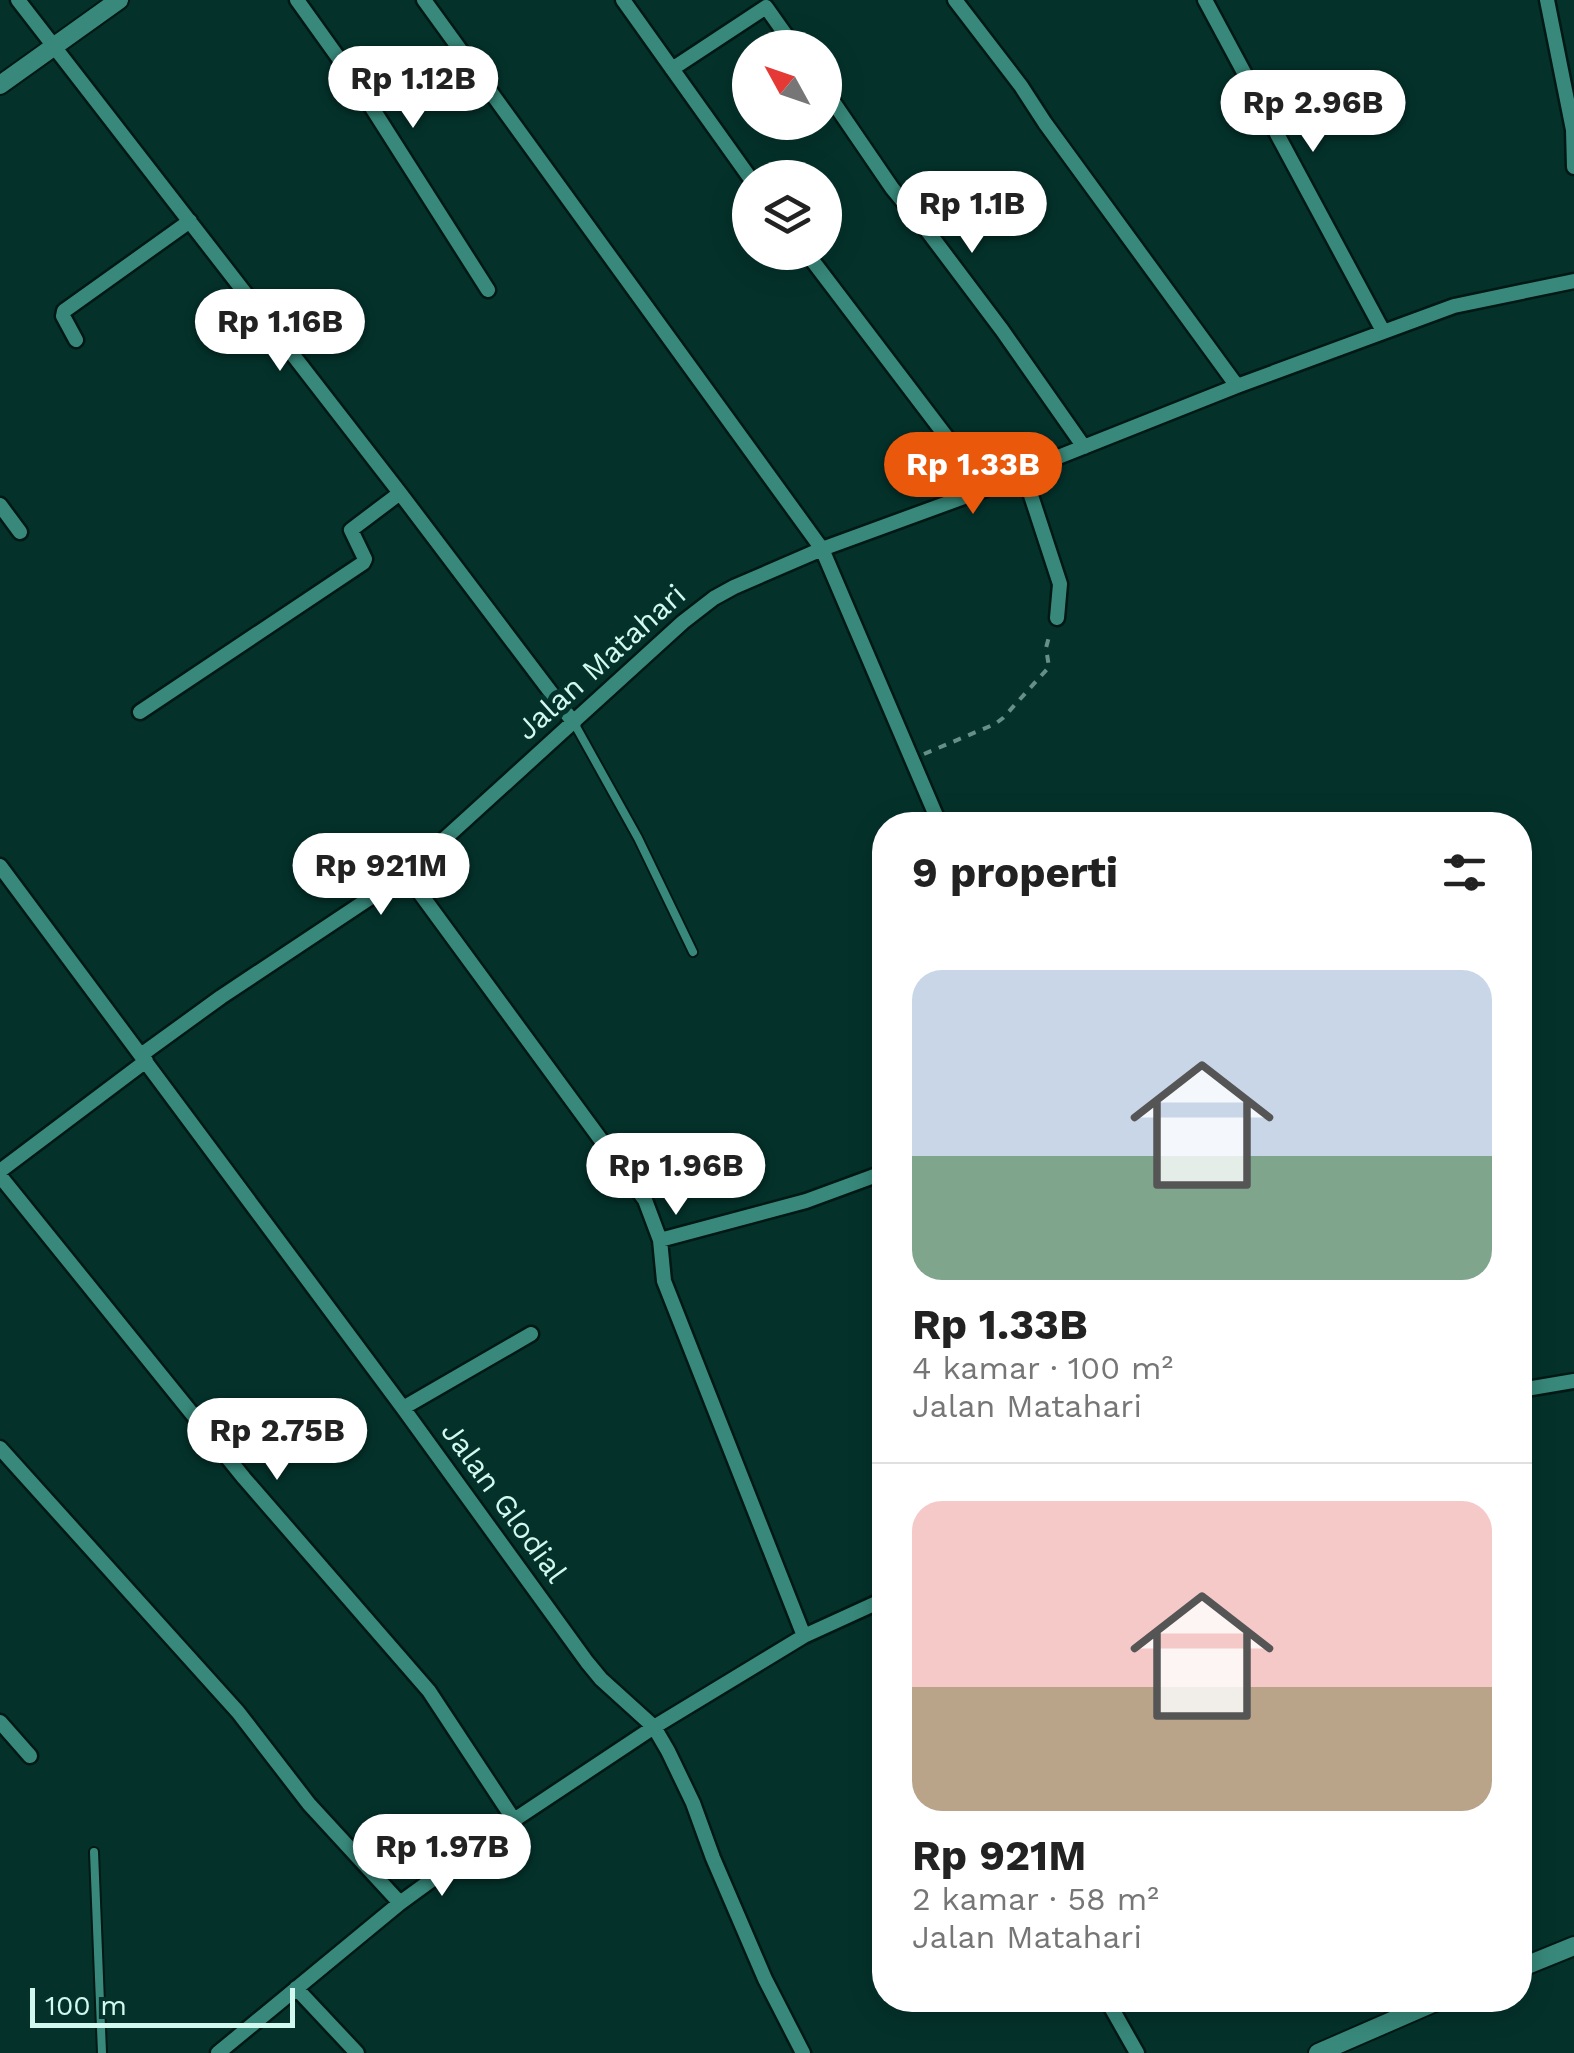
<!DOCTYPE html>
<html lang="id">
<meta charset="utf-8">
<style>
body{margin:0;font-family:"Work Sans",sans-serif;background:#f2f2f2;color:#222;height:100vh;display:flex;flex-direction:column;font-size:38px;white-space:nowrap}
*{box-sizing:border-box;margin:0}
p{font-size:32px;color:#767676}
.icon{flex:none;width:55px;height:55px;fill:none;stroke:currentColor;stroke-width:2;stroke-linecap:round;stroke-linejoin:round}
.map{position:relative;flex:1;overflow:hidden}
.side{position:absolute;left:872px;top:812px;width:660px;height:1200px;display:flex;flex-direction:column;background:#fff;border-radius:40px;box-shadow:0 5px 25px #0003}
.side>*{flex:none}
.needle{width:65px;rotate:310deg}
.buttons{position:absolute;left:732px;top:30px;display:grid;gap:20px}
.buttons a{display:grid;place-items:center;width:110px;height:110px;border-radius:50%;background:#fff;box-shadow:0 5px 25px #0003;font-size:50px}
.scale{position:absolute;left:30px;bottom:25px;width:265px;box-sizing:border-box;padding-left:10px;border:5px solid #d2f9f0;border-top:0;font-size:28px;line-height:35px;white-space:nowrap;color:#d2f9f0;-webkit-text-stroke:8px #04322b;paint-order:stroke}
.price{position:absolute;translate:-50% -85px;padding:0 22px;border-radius:35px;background:#fff;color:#222;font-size:32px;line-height:65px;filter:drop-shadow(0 2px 5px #0008)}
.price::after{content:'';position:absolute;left:50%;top:60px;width:30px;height:22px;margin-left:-15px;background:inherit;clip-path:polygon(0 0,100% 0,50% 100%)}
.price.current{background:#ea580c;color:#fff}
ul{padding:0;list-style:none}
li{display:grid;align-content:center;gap:20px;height:530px;padding:0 40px}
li+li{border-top:2px solid #e0e0e0}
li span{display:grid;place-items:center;height:310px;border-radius:30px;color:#555}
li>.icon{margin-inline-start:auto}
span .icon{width:180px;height:180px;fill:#fffc;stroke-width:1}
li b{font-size:42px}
h2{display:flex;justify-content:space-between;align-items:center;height:120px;padding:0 40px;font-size:42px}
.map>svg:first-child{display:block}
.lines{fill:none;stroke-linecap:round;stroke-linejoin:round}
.service-casing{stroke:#011814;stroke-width:12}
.minor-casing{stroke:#011814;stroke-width:19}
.tertiary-casing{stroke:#011814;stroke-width:22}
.path{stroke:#658f87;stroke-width:4;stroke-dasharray:8 8;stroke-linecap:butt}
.service{stroke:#38897b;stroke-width:8}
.minor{stroke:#38897b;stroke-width:14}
.tertiary{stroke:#38897b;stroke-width:18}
.labels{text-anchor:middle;stroke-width:10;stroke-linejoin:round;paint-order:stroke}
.street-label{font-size:30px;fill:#d2f9f0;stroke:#04322b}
</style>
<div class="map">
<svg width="1574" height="2053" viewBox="0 0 1574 2053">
<rect width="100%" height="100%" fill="#04322b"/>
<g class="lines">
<g class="service-casing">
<path id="service" d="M 574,723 L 638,838 L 693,952
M 94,1852 L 102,2053"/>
</g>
<g class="minor-casing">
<path id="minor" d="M 18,0 L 400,493 L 574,723
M 297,0 L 355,81 L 488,290
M 424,0 L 822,549 L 940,825
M 623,0 L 750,178
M 955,0 L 1021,86 L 1045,123 L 1237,386
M 1205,0 L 1383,331
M 1547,0 L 1573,130 L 1574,167
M 672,69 L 766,7 L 795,48
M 825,90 L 892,188 L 929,233 L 1002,330 L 1084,447
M 806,252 L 986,489
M 76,340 L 63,316 L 64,311 L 190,221
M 1023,471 L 1060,584 L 1057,618
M 0,505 L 20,532
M 140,712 L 363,563 L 365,559 L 351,530 L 400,493
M 0,866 L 403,1408 L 587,1662 L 601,1679 L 654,1727 L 668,1751 L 693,1803 L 713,1858 L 765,1979 L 803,2053
M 406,874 L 645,1200 L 660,1240 L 664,1281 L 804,1636
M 141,1055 L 221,997 L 406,874 L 683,622 L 714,598 L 734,587 L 822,549 L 986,489 L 1023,471 L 1237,386 L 1454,306 L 1574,281
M 0,1171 L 146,1061
M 0,1176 L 244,1478 L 429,1691 L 514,1820
M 660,1240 L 806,1201 L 885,1172
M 1520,1390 L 1574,1381
M 403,1408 L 531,1334
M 0,1448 L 238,1712 L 309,1804 L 400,1903
M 0,1722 L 30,1756
M 296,1988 L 357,2053
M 1107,2000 L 1137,2053
M 218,2053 L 400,1903 L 514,1820 L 654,1727 L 804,1636 L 885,1599"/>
</g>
<g class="tertiary-casing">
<path id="tertiary" d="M 0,85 L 119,0
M 1520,1968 L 1574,1946
M 1318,2053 L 1440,2000"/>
</g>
<path class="path" d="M 924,754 L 995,724 L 1003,718 L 1049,667 L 1046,648 L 1050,633"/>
<use href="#service" class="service"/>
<use href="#minor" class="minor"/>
<use href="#tertiary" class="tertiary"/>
</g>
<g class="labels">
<g class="street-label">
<text transform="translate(601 662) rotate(-42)" y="10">Jalan Matahari</text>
<text transform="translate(504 1502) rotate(54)" y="10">Jalan Glodial</text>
</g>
</g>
</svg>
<div class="buttons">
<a><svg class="needle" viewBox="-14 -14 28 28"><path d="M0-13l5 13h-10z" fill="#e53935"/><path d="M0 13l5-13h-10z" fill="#767676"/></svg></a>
<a><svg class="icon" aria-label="layers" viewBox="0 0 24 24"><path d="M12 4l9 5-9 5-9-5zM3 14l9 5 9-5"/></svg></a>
</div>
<div class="scale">100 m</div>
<b class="price" style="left:413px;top:131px">Rp 1.12B</b>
<b class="price" style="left:1313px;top:155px">Rp 2.96B</b>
<b class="price" style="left:972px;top:256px">Rp 1.1B</b>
<b class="price" style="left:280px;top:374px">Rp 1.16B</b>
<b class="price current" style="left:973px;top:517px">Rp 1.33B</b>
<b class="price" style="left:381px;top:918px">Rp 921M</b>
<b class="price" style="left:676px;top:1218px">Rp 1.96B</b>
<b class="price" style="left:277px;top:1483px">Rp 2.75B</b>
<b class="price" style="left:442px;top:1899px">Rp 1.97B</b>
<section class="side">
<h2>9 properti<svg class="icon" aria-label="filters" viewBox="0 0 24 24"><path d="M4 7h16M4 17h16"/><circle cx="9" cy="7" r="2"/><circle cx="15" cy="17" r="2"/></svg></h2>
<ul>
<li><span style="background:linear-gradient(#c9d6e8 60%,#7fa58c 0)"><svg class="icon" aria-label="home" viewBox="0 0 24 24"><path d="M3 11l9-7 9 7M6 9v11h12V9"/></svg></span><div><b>Rp 1.33B</b><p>4 kamar · 100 m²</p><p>Jalan Matahari</p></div></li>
<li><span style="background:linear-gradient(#f6c9c9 60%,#b9a48a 0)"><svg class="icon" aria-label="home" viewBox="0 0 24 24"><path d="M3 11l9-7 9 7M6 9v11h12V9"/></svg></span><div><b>Rp 921M</b><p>2 kamar · 58 m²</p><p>Jalan Matahari</p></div></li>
</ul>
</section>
</div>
